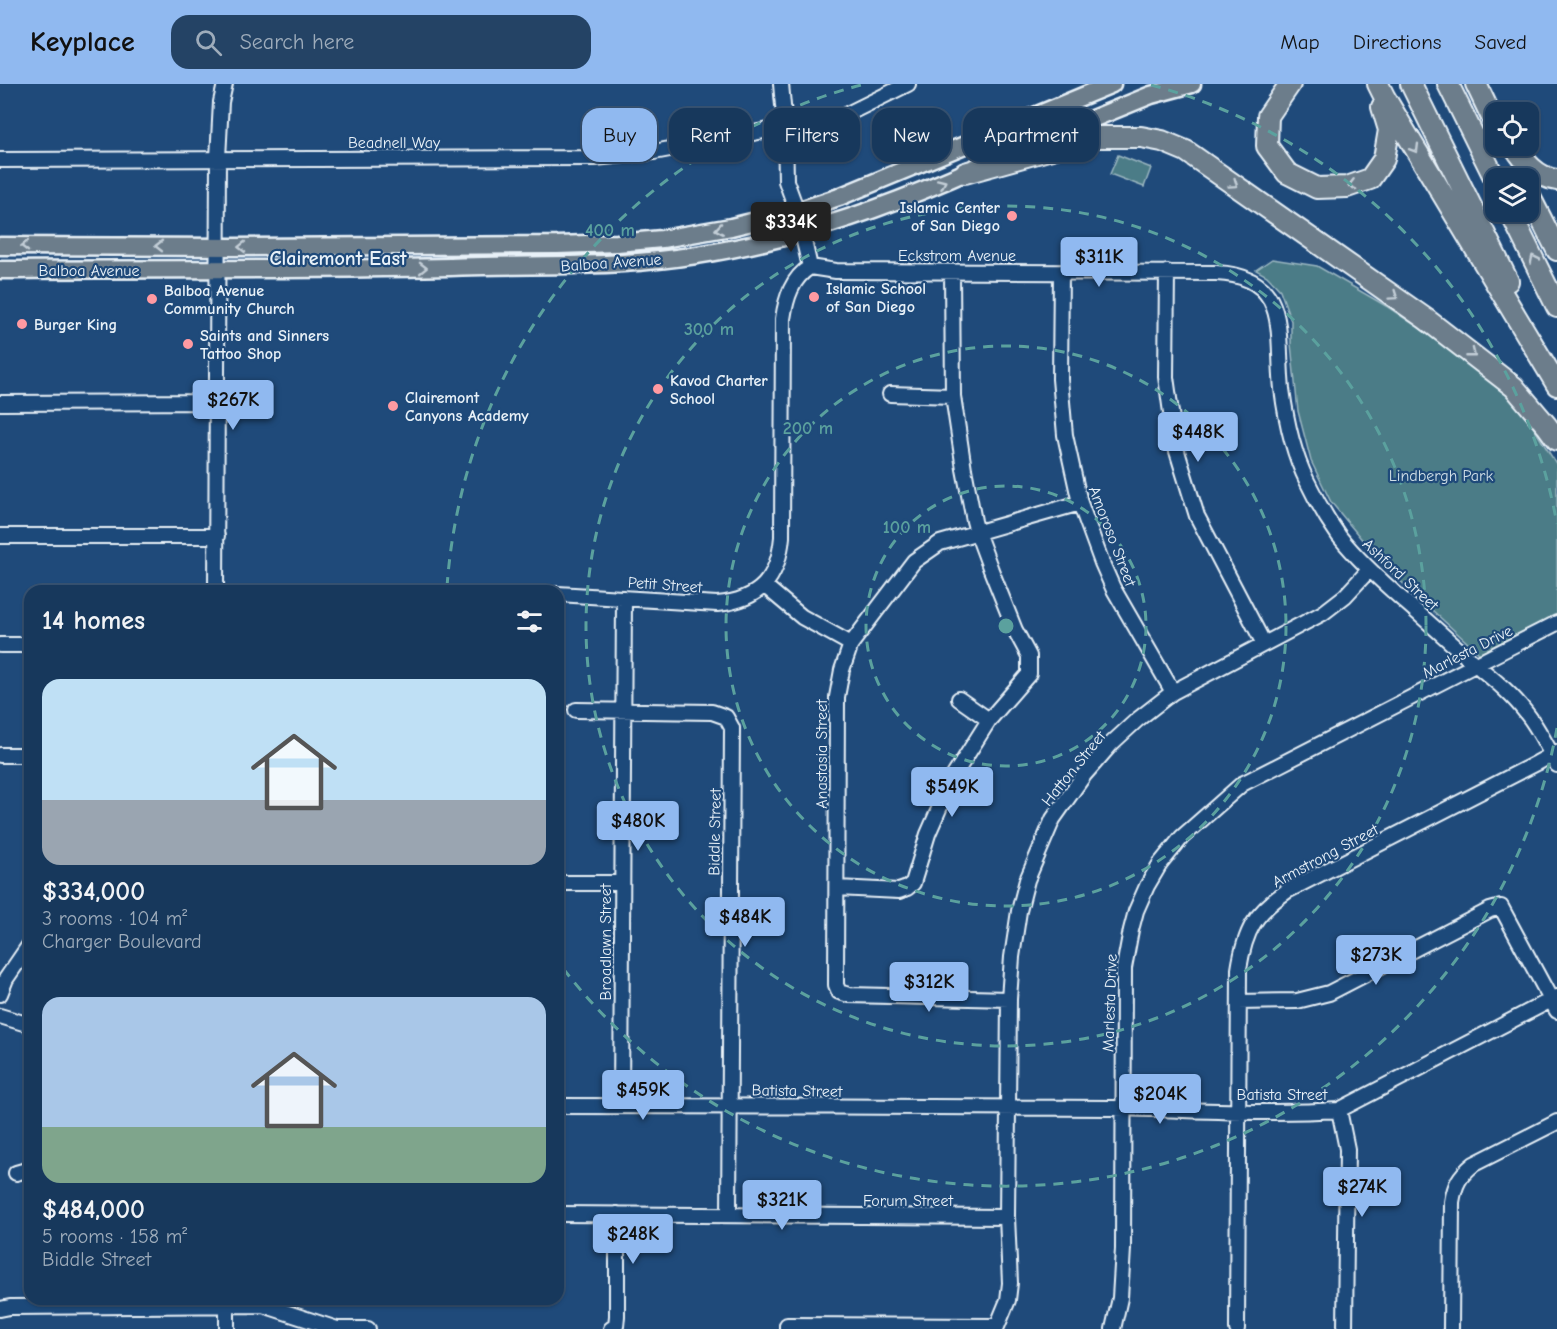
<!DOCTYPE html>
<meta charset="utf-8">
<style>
body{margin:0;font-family:"Comic Neue",sans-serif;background:#244365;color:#f1f3f6;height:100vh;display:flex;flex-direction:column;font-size:22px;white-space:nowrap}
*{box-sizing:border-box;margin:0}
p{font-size:20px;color:#9eacbb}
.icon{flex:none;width:33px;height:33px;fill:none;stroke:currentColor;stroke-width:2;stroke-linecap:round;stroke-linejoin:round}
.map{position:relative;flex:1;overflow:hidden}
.side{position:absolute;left:24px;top:501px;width:540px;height:720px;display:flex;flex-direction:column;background:#17385c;border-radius:18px;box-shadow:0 2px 4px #0004,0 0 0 2px #365272}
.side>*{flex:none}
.top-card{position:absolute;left:582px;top:24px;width:570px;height:54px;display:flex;gap:12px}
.fabs{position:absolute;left:1485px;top:18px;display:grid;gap:12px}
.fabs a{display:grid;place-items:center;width:54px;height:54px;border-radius:12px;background:#17385c;box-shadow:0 2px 4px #0004,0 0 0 2px #365272;font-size:30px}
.price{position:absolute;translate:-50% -51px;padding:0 14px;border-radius:6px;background:#90b9f0;color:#111;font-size:20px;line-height:39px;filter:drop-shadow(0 2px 3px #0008)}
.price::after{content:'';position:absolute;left:50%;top:36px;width:18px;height:14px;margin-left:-9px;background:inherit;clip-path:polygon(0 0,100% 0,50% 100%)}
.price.active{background:#222;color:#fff}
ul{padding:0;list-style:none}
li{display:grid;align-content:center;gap:12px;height:318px;padding:0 18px}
li span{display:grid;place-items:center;height:186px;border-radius:18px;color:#555}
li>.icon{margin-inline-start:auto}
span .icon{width:108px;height:108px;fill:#fffc;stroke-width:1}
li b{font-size:26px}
h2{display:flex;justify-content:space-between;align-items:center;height:72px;padding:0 18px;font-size:26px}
.chip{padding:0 21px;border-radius:18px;background:#17385c;box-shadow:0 2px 4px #0004,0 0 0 2px #365272;font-size:21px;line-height:54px}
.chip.active{background:#90b9f0;color:#111}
header{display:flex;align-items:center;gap:36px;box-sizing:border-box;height:84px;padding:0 30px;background:#90b9f0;color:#111}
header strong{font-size:28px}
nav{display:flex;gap:33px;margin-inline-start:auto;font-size:21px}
.search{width:420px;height:54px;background:#244365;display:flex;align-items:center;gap:15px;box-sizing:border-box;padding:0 21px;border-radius:18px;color:#9eacbb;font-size:22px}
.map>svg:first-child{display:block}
.green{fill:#4c7c87;stroke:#9ab6c0;stroke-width:1.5}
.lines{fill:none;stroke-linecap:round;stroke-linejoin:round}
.minor-casing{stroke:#e8f1f8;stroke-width:18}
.major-casing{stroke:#e8f1f8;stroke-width:21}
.highway-casing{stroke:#e8f1f8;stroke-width:24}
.minor{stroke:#1f4a7a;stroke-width:14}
.major{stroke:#6c7d8b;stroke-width:16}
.highway{stroke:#6c7d8b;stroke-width:20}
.oneway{stroke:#c3ced7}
.ring{fill:none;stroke:#5ba19e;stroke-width:3;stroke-dasharray:10 8}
.poi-dot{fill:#ff9aa2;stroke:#1f4a7a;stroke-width:2}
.labels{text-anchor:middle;stroke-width:4.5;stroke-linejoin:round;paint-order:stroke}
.street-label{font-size:16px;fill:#e8f1f8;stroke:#1f4a7a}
.poi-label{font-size:16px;font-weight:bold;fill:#e8f1f8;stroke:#1f4a7a;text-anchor:start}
.park-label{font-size:16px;fill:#d1dfe7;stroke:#1f4a7a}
.quarter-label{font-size:20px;font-weight:bold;fill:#e8f1f8;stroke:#1f4a7a}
.centre{fill:#5ba19e;stroke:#1f4a7a;stroke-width:3}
.ring-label{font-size:18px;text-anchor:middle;font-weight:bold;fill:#5ba19e;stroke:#1f4a7a;stroke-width:4.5;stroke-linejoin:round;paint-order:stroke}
</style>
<header>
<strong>Keyplace</strong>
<div class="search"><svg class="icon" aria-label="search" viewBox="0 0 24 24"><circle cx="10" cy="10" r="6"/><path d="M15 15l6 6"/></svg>Search here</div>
<nav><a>Map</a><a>Directions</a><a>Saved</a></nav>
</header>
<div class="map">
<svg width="1557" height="1245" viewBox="0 0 1557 1245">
<rect width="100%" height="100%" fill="#1f4a7a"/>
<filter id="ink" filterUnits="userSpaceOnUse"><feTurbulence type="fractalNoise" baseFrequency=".0167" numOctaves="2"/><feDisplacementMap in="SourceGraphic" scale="12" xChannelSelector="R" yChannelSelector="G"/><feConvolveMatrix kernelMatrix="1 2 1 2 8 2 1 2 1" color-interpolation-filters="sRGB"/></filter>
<g filter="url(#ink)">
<path class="green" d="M 1118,71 L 1151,84 L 1144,103 L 1110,90 Z
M 1272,175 L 1317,182 L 1386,222 L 1458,270 L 1516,316 L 1557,381 L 1557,531 L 1481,571 L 1383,481 L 1331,418 L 1311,377 L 1298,327 L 1291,260 L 1291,237 L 1280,206 L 1267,192 L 1256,186 Z"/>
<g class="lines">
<g class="minor-casing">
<path id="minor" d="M 781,0 L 785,43 L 786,97 L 797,127 L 810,183
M 0,76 L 595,74 L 654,68 L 785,43 L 831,38 L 908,0
M 810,183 L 836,187 L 1216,189 C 1292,192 1276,251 1282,305 C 1286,336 1293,369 1307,397 C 1316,416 1327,435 1339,452 C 1358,476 1380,496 1403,516 C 1425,535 1446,554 1468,574 C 1488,591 1511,608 1527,630 C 1539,645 1548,664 1557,681
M 1061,188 L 1060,295 L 1065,351 L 1080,419 L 1102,479 L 1113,504 L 1173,608
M 1167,188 L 1166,293 L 1176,364 L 1197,432 L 1264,560
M 890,310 L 953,312
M 0,319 L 217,318
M 0,452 L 217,452
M 765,502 L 802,533 L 851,560
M 216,507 L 218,74 L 221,18 L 225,0
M 558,510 L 717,520 C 760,516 778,495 782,453 L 783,235 C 786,214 792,194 810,183
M 0,561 L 30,561
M 959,615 L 989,636
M 576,626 L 712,628 L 726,633 L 732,644 L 729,1131
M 0,671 L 30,671
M 558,799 L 622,799
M 837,804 L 899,807 L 907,804 L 913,799 L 928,750 L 953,693 L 989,636 L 1029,590 L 1029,572 L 1015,546 L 991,486 L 977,448 L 974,437 L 964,385 L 953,312 L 952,188
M 0,910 L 6,895 L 30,860
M 1009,915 L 849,911 L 839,908 L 836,901 L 837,613 L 842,586 L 851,560 L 914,477 L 940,459 L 1080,419
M 1239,918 L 1297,917 L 1329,909 L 1490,826 L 1501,823 L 1557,927
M 0,932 L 30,941
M 621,1021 L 624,514
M 558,1022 C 743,1021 927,1024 1112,1024 C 1188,1025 1264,1031 1339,1026 L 1557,913
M 1339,1026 L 1347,1065 L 1345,1245
M 16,1089 L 30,1085
M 558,1130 L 1007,1133
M 227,1215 L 227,1245
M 0,1225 L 10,1223 L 263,1221 L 337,1245 L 368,1245
M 611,1245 L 616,1242 L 617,1232 L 617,1130
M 787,1245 L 787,1241 L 997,1242
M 996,1245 L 1008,1216 L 1010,1199 L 1007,1133 L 1009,915 L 1012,873 L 1019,827 L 1027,796 L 1053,735 L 1084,691 L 1112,659 L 1137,636 L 1173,608 L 1323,529 L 1345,512 L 1369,486
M 1113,1245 L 1120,1214 L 1123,1165 L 1124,884 L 1131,846 L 1136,827 L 1147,802 L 1160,780 L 1182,753 L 1242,700 L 1557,539
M 1237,1245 L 1239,885 C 1245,846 1255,829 1287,807 L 1537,679 L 1557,668
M 1451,1245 L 1452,1118 C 1455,1100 1459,1092 1474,1080 L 1557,1038"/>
</g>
<g class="major-casing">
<path id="major" d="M 1006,70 L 1151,11 L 1192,0
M 0,162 L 233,163 L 557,161 L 617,159 L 662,155 L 731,143 L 797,127 L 839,113 L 1112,0
M 0,186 C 161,184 322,187 484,182 C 530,181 577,182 623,179 C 673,176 732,166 780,154 C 848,137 913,112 977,83"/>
</g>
<g class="highway-casing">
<path id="highway" d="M 1290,0 L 1268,32 L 1267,62 L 1287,89 L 1317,104 L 1347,103 L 1370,95 L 1384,75 L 1389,46 L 1382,23
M 1378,0 L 1385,14 L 1557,301
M 1411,0 L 1508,197
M 1448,0 L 1496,97
M 1476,0 L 1496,42
M 1514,62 C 1524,77 1537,94 1557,96
M 965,89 L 1095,53 L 1141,53 L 1162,57 L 1186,67 L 1426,235 L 1514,303 L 1547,342 L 1557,356
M 1528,109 L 1557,166
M 1510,128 L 1557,223"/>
</g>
<use href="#minor" class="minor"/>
<use href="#major" class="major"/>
<use href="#highway" class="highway"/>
</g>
<defs><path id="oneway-chevron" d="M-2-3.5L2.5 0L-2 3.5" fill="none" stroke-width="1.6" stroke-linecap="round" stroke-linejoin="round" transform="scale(1.5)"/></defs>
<g class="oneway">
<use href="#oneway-chevron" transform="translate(1415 65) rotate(59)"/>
<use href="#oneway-chevron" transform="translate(942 99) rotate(-24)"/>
<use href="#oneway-chevron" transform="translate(1234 100) rotate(35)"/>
<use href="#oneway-chevron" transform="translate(1352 101) rotate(166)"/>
<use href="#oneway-chevron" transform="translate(719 145) rotate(171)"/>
<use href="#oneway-chevron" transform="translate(25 162) rotate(179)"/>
<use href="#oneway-chevron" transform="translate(159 162) rotate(-180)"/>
<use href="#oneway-chevron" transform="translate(242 163) rotate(179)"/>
<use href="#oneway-chevron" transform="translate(1534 175) rotate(-116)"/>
<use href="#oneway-chevron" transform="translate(423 184) rotate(-1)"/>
<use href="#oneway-chevron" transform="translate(1394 212) rotate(35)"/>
<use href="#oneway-chevron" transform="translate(1472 270) rotate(38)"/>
</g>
</g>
<g class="ring">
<circle cx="1006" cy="542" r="140"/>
<circle cx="1006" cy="542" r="280"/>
<circle cx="1006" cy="542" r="420"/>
<path d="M1557 644A560 560 0 0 1 559 879M447 503A560 560 0 0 1 861 1M1151 1A560 560 0 0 1 1557 440"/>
</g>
<g class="poi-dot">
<circle cx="1012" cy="132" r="6"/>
<circle cx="814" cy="213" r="6"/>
<circle cx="152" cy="215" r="6"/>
<circle cx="22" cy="240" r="6"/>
<circle cx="188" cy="260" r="6"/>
<circle cx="658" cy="305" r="6"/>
<circle cx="393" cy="322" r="6"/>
</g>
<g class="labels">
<g class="street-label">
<text x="394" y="64">Beadnell Way</text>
<text x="957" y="177">Eckstrom Avenue</text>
<text transform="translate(611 178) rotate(-4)" y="6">Balboa Avenue</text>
<text x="89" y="192">Balboa Avenue</text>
<text transform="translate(1113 452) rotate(69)" y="6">Amoroso Street</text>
<text transform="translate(1401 490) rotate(43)" y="6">Ashford Street</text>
<text transform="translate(665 500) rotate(4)" y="6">Petit Street</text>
<text transform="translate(1467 567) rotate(-27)" y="6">Marlesta Drive</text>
<text transform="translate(821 670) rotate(-90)" y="6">Anastasia Street</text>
<text transform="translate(1073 684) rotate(-51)" y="6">Hatton Street</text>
<text transform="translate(714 748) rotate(-89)" y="6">Biddle Street</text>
<text transform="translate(1325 771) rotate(-28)" y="6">Armstrong Street</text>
<text transform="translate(605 858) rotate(-90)" y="6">Broadlawn Street</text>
<text transform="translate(1109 919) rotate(-88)" y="6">Marlesta Drive</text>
<text transform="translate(797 1006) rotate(1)" y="6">Batista Street</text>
<text x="1282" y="1016">Batista Street</text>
<text x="908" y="1122">Forum Street</text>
</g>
<g class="poi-label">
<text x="1000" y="129" text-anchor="end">Islamic Center<tspan x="1000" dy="18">of San Diego</tspan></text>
<text x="826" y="210">Islamic School<tspan x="826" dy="18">of San Diego</tspan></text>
<text x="164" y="212">Balboa Avenue<tspan x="164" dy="18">Community Church</tspan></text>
<text x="34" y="246">Burger King</text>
<text x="200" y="257">Saints and Sinners<tspan x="200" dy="18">Tattoo Shop</tspan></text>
<text x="670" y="302">Kavod Charter<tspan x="670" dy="18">School</tspan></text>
<text x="405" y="319">Clairemont<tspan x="405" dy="18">Canyons Academy</tspan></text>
</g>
<g class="park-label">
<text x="1441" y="397">Lindbergh Park</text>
</g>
<g class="quarter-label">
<text x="338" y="181">Clairemont East</text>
</g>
</g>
<circle cx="1006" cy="542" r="9" class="centre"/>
<g class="ring-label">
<text x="610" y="152">400 m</text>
<text x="709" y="251">300 m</text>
<text x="808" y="350">200 m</text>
<text x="907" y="449">100 m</text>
</g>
</svg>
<div class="fabs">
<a><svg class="icon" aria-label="locate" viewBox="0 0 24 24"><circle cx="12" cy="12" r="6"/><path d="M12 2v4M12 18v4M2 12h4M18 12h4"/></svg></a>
<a><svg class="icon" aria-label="layers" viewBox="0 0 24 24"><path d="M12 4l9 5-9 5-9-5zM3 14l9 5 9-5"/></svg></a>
</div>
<b class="price active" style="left:791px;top:169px">$334K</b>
<b class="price" style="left:1099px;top:204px">$311K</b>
<b class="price" style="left:233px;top:347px">$267K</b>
<b class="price" style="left:1198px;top:379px">$448K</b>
<b class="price" style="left:952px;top:734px">$549K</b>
<b class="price" style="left:638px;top:768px">$480K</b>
<b class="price" style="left:745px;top:864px">$484K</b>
<b class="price" style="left:1376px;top:902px">$273K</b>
<b class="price" style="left:929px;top:929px">$312K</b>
<b class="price" style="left:643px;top:1037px">$459K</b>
<b class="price" style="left:1160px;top:1041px">$204K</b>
<b class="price" style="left:1362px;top:1134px">$274K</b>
<b class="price" style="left:782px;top:1147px">$321K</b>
<b class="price" style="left:633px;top:1181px">$248K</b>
<div class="top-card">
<a class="chip active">Buy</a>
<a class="chip">Rent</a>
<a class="chip">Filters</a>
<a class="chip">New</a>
<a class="chip">Apartment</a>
</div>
<section class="side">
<h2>14 homes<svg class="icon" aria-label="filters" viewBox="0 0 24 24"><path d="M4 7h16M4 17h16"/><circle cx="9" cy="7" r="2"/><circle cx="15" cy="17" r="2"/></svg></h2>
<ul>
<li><span style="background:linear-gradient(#bfe0f5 65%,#9aa5b1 0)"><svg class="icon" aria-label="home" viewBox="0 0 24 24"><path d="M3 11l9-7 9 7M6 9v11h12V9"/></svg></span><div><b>$334,000</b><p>3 rooms · 104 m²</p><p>Charger Boulevard</p></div></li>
<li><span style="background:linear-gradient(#a9c7e8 70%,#7fa58c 0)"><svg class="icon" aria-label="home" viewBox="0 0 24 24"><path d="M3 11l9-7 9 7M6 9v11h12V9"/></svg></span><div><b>$484,000</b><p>5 rooms · 158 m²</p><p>Biddle Street</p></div></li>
</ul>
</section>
</div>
